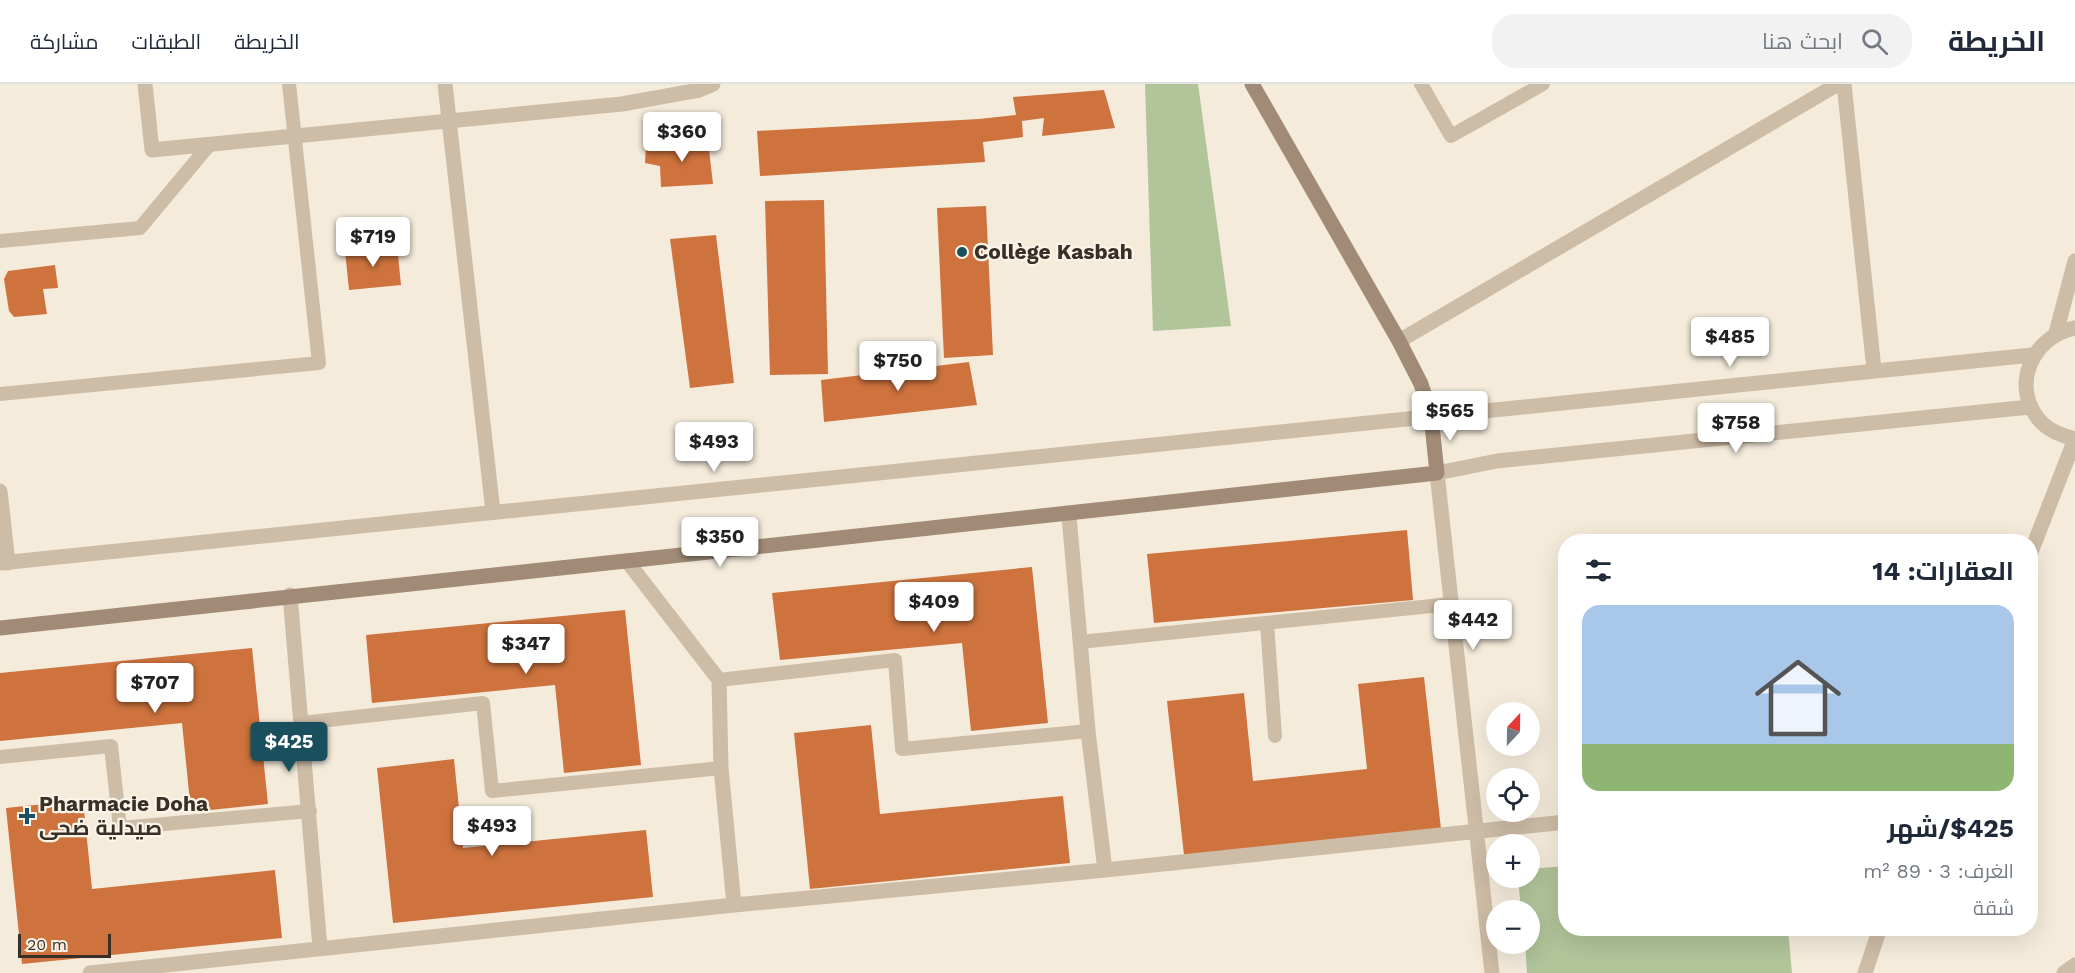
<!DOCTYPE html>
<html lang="ar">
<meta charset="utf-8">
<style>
body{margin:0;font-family:"Work Sans",Cairo,sans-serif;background:#f2f2f3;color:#1f2937;direction:rtl;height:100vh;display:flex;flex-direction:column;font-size:22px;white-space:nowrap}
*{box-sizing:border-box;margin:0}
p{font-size:20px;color:#747a83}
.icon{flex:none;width:33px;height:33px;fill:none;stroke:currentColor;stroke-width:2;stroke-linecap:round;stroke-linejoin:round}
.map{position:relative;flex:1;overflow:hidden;direction:ltr}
.panel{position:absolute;left:1558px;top:450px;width:480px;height:402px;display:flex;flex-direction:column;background:#fff;border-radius:24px;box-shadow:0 6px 24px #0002;direction:rtl}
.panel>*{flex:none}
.needle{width:39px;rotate:22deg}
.buttons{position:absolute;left:1486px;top:618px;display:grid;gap:12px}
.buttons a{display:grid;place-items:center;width:54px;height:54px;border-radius:50%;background:#fff;box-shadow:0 6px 24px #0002;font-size:30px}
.scale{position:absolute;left:18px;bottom:15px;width:93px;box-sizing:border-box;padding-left:6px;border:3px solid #382f27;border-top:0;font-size:16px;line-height:21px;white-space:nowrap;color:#382f27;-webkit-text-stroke:4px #fbf4e8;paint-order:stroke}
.price{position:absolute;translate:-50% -51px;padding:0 14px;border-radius:6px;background:#fff;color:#222;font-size:20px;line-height:39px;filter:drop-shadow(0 2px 3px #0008)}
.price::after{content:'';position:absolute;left:50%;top:36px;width:18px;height:14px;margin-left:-9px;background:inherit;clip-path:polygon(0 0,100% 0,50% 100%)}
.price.current{background:#1a505d;color:#fff}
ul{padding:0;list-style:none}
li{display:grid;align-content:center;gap:12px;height:318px;padding:0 24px}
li+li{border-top:2px solid #e0e1e3}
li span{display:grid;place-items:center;height:186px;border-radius:18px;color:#555}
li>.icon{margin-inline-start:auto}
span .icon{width:108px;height:108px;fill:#fffc;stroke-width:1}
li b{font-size:26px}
h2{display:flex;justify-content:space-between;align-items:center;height:72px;padding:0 24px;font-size:26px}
header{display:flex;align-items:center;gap:36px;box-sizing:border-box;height:84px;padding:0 30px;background:#fff;border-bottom:2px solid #e0e1e3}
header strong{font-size:28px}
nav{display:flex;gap:33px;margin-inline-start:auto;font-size:21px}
.search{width:420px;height:54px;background:#f2f2f3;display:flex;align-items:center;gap:15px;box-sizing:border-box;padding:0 21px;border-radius:24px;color:#747a83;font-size:22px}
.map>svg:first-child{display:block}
.green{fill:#b1c49a}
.building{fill:#ce733e}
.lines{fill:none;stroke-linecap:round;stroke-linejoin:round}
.lane{stroke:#cdbca6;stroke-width:14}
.street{stroke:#cdbca6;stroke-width:15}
.secondary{stroke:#a18b77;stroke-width:15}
.poi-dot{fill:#1a505d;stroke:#fbf4e8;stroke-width:2}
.labels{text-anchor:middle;stroke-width:4.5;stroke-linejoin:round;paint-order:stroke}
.poi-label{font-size:21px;font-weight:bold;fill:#382f27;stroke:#fbf4e8;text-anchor:start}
</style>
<header>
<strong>الخريطة</strong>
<div class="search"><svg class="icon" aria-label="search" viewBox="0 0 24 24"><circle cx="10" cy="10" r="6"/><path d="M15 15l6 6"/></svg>ابحث هنا</div>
<nav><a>الخريطة</a><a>الطبقات</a><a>مشاركة</a></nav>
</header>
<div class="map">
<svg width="2075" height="889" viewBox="0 0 2075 889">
<rect width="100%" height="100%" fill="#f4ebdb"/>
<path class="green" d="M 1145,0 L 1198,0 L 1231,242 L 1153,247 Z
M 1566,782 L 1566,844 L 1788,845 L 1792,889 L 1527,889 L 1525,860 L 1530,860 L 1530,826 L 1521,826 L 1518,794 L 1530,794 L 1530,785 Z"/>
<path class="building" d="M 1104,6 L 1115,44 L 1042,52 L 1044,34 L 1022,37 L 1023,53 L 983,58 L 985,78 L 760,92 L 757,47 L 979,35 L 1016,31 L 1013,13 Z
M 708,57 L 713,100 L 661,103 L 660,82 L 645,79 L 646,62 Z
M 824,116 L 828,290 L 770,291 L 765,117 Z
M 986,122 L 993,271 L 944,274 L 937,124 Z
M 716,151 L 734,299 L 690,304 L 670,155 Z
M 397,161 L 401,201 L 349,206 L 345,166 Z
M 55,181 L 58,204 L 43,205 L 47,230 L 14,233 L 9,227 L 4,195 L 8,187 Z
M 969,278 L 977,321 L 824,338 L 821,296 Z
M 1407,446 L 1413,516 L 1154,539 L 1147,470 Z
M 1032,483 L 1048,639 L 971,647 L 962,559 L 780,576 L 772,509 Z
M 625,526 L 641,681 L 564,689 L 555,601 L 372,619 L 366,551 Z
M 252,564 L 268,720 L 191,728 L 182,639 L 0,657 L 0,589 Z
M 1424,593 L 1441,745 L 1184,771 L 1167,617 L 1244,609 L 1253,697 L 1367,685 L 1358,600 Z
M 871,641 L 880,730 L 1063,712 L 1070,779 L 810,805 L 794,649 Z
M 454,675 L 463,764 L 646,746 L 653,813 L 393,839 L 377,684 Z
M 83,716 L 92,805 L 275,786 L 282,854 L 22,880 L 6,724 Z"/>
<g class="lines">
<path class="lane" d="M 1421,0 L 1451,52 L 1543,0
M 0,157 L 140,144 L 210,60
M 0,310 L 319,279 L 289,0
M 1267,539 L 1275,652
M 1080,558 L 1451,520
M 719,596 L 895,576 L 902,665 L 1088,647
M 301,639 L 483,619 L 492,707 L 721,684
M 0,673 L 111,662 L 120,744 L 310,727"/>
<path class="street" d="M 145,0 L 152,66 L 622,20 L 699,6 L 713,0
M 445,0 L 493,428
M 1844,0 L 1874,286
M 2075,244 C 2031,252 2009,305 2042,339 C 2051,348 2063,352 2075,355
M 2056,249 L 2075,177
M 1399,257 L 1838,0
M 0,407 L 8,479
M 1069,432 L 1088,647 L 1105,786
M 2031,468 L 2075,355
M 627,477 L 719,596 L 721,684 L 734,821
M 0,479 L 2032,271
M 290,511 L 320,864
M 90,889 L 734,821 L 1105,786 L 1566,738
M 1492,889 L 1437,389 L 1497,377 L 2030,323
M 1865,889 L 1880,844
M 2064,889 L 2075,881"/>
<path class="secondary" d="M 0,544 C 479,490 958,445 1437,389 L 1431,331 L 1421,300 L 1399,257 L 1252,0"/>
</g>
<g class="poi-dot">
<circle cx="962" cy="168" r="6"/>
<path d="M24 723h6v6h6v6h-6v6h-6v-6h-6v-6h6z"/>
</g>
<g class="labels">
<g class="poi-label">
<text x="974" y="175">Collège Kasbah</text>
<text x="39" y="727">Pharmacie Doha<tspan x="39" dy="24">صيدلية ضحى</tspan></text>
</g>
</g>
</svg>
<div class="buttons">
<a><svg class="needle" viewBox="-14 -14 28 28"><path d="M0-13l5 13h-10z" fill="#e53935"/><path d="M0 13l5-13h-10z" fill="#747a83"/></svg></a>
<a><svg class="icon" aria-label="locate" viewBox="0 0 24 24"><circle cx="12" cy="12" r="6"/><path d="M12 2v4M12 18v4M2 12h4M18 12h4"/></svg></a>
<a>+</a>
<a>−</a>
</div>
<div class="scale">20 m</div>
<b class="price" style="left:682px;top:79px">$360</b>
<b class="price" style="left:373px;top:184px">$719</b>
<b class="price" style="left:1730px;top:284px">$485</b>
<b class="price" style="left:898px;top:308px">$750</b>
<b class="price" style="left:1450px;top:358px">$565</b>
<b class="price" style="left:1736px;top:370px">$758</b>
<b class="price" style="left:714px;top:389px">$493</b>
<b class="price" style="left:720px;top:484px">$350</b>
<b class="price" style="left:934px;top:549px">$409</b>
<b class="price" style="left:1473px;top:567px">$442</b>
<b class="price" style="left:526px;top:591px">$347</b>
<b class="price" style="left:155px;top:630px">$707</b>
<b class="price current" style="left:289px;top:689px">$425</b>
<b class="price" style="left:492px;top:773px">$493</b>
<section class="panel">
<h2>العقارات: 14<svg class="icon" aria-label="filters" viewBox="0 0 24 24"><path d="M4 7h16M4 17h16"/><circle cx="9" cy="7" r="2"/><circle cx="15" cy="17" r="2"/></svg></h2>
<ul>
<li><span style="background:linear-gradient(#a9c7e8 75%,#8fb573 0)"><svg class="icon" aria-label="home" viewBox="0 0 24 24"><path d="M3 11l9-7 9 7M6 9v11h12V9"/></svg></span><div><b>$425/شهر</b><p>الغرف: 3 · 89 m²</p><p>شقة</p></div></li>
</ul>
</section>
</div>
